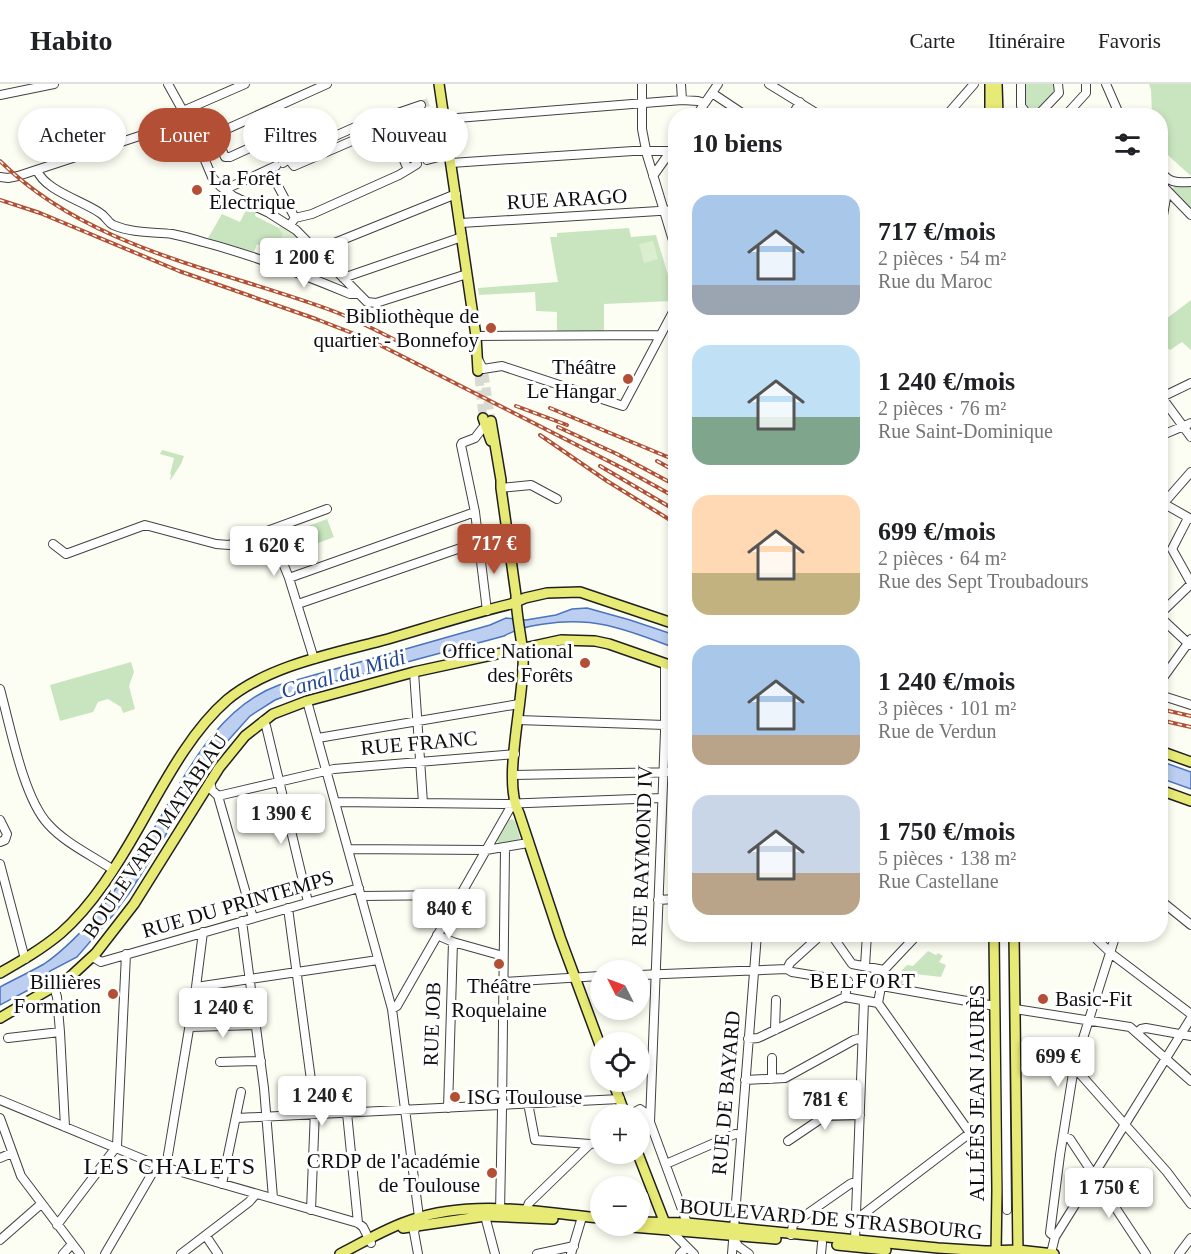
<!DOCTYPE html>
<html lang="fr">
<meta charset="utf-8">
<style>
body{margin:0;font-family:"Times New Roman",serif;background:#f6f6f6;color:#202124;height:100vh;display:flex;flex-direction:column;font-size:22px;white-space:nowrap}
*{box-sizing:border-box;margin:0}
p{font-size:20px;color:#757577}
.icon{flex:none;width:33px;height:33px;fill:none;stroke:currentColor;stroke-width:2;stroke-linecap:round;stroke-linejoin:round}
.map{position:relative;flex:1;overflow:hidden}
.drawer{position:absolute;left:668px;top:24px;width:500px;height:834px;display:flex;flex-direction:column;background:#fff;border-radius:24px;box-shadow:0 3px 9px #0003}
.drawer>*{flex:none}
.guide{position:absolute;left:18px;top:24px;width:560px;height:54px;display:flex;gap:12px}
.needle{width:39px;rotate:312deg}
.controls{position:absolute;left:590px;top:876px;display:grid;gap:12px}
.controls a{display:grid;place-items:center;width:60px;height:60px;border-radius:50%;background:#fff;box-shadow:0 3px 9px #0003;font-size:30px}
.price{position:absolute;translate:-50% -51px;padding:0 14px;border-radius:6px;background:#fff;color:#222;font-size:20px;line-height:39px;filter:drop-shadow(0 2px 3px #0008)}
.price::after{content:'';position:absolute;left:50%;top:36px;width:18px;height:14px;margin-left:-9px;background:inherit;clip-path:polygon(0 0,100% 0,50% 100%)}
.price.current{background:#b24f35;color:#fff}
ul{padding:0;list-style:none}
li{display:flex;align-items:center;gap:18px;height:150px;padding:0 24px}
li span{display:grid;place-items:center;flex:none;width:168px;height:120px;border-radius:18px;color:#555}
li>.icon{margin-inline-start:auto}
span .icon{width:72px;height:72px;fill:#fffc;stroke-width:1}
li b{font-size:26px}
h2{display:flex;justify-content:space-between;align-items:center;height:72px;padding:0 24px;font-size:26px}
.tag{padding:0 21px;border-radius:27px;background:#fff;box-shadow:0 3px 9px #0003;font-size:21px;line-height:54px}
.tag.current{background:#b24f35;color:#fff}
header{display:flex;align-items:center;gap:36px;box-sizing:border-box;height:84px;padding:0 30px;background:#fff;border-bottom:2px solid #e0e0e0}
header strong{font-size:28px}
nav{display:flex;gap:33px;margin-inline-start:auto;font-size:21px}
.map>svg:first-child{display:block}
.green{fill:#c9e5bf}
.pitch{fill:#dceed0}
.water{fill:#bccff0;stroke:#4b73c0;stroke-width:1.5}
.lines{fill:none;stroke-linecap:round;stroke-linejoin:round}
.minor-tunnel{stroke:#d9dad1;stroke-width:8;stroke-dasharray:8 4;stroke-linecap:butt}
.major-tunnel{stroke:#d9dad1;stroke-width:9;stroke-dasharray:9 4.5;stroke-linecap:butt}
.minor-casing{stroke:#424242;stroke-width:10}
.major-casing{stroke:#202020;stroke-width:12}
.minor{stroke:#fff;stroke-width:8}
.major{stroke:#e8ea76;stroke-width:9}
.rail-casing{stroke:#b24f35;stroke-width:4}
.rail{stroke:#fff;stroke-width:1.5;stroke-dasharray:4.5;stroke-linecap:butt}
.poi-dot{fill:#b24f35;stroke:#fff;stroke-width:2}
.labels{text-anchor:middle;stroke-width:6;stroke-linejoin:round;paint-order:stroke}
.poi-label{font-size:21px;fill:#0f0f0f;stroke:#fff;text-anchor:end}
.street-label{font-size:21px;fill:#0f0f0f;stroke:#fff}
.water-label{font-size:22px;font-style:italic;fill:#244795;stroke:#fff}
.neighbourhood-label{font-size:22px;letter-spacing:1.5px;fill:#0f0f0f;stroke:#fff}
.quarter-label{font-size:24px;letter-spacing:1.5px;fill:#0f0f0f;stroke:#fff}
</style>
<header>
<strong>Habito</strong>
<nav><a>Carte</a><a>Itinéraire</a><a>Favoris</a></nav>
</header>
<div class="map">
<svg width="1191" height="1170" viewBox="0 0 1191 1170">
<rect width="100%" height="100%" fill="#fdfef3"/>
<path class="green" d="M 1024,0 L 1053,0 L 1056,5 L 1033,29 L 1024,20 Z
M 1149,0 L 1191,0 L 1191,92 L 1160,64 L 1160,32 L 1152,31 L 1151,6 Z
M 1177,101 L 1191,101 L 1191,128 L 1169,107 Z
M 247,124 L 256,128 L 255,132 L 279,144 L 283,150 L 277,168 L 257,160 L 254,168 L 208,154 L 222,130 L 240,138 Z
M 629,144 L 631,153 L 656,151 L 668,191 L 675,191 L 675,213 L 673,217 L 604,220 L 604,247 L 557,247 L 557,228 L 536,227 L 535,208 L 479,211 L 478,204 L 558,198 L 550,153 L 557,153 L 557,149 Z
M 1191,216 L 1191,266 L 1182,258 L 1170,266 L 1160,258 L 1160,236 L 1162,238 Z
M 162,366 L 184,372 L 181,380 L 170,397 L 171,391 L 170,390 L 174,374 L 160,370 Z
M 327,435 L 334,453 L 287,471 L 282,456 L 285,455 L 284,451 Z
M 131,578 L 134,588 L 129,602 L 135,625 L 123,629 L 121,623 L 108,615 L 98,618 L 93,628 L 60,637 L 50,601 Z
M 512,735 L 515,737 L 520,754 L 518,757 L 499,761 L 497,756 L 509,736 Z
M 997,851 L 1011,851 L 1014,1121 L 1000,1122 Z
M 928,867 L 936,871 L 938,869 L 943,872 L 939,878 L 946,881 L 941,893 L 907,889 L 901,902 L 896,901 L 903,889 L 901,887 L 907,881 L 913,882 Z"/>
<path class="pitch" d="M 280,140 L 298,152 L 310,164 L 301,180 L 297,178 L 294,185 L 275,177 L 283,150 L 279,144 Z
M 653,157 L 658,175 L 644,179 L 639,160 Z"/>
<path class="water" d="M 587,524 L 630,536 L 675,551 L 675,564 C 627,546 596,532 544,540 C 527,543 519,544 504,552 L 299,607 L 275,616 L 250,632 L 216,670 L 130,808 L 113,831 L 77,873 L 50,887 L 44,896 L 34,903 L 0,921 L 0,903 C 15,895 30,888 44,880 C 62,868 87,843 100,826 C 120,801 137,773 153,746 C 185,692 216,624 279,601 L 490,541 L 506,534 L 526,536 L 556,531 L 572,525 Z
M 1160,677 L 1191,688 L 1191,705 L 1160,694 Z"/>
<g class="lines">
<path class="minor-tunnel" d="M 421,21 L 431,17"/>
<path class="major-tunnel" d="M 484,290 L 491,337
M 479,293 L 483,334"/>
<g class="minor-casing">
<path id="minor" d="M 168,0 L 188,36 L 212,93 L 220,102 L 233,112 L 269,129 L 296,146 L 367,218 L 376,219 L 467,190
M 642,0 L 642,45 L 647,71 L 675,163
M 681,0 L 682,16
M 769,0 L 821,32
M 1021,0 L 1021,22 L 1029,32
M 1106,0 L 1120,32
M 712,9 L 742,29 L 742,32
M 0,11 L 54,0
M 183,27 L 245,0
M 696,32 L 718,0
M 792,32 L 800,18
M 946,32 L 974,0
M 1037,32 L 1059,9 L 1058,0
M 1065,32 L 1086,9 L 1086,0
M 445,35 L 682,16 L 698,17 L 705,19
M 215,50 L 225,73 L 230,73 L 267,56 L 276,58 L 294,82 L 389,41
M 198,58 L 327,0
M 427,76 L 450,70
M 283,79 L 297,69 L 380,32 L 386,33
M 451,79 L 633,67 L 671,67
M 417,80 L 409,85 L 406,81 L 386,33 L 421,21
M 269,85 L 295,134
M 1160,85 C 1167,99 1177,99 1191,98
M 37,86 C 44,106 83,117 100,129 C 106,132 107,138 113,141 C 132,149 152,148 172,150 C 182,152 193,155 203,158 C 253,171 302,190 350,210 L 359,210
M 653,92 L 675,61
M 0,93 L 8,94 L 18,92 L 188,36
M 1160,99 L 1191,131
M 226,107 L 230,103 L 276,82
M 461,139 L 675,126
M 290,141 L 295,134 L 312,130 L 399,91 L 409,85
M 1160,149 L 1167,108
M 317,166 L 456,110
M 343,194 L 462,153
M 476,252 L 660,251
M 479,277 L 483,285 L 502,282 L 623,322 L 675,224
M 1160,311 L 1191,353
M 1160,314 L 1191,299
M 485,341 L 475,354 L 462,359 L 461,361 L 475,428 L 487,527
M 1160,352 L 1191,339
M 501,404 L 531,401 L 557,415
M 1161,418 L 1191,435
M 1163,420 L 1191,388
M 1188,434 L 1172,465 L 1191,499
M 270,447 L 289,494 L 314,575
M 53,460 L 66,470 L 145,441 L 216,460 L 229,461 L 327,425
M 289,494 L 475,428
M 298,520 L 478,458
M 1160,530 L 1191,500
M 1160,533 L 1190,561
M 414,588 L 423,719
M 1160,598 L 1191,555
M 0,605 C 10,641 23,713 48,740 C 65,759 91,771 112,785
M 1160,611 L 1191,621
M 307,617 L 392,925 L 419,1133 L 414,1148
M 518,636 L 665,641
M 263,637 L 266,642 L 308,818
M 318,654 L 519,620
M 513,691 L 675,688
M 210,698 L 212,706 L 218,712 L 253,834
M 218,712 L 334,685 L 515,670
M 335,718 L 504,720 L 662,714
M 1160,723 L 1165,708
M 0,736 L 7,750 L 5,756 L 0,758
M 348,765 L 486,766 L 528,759
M 0,780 L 25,875
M 361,812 L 460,811
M 658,816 L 675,815
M 1160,816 L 1191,841
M 288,824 L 315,1026 L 311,1126
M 242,837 L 264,1004 L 273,1114
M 831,850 L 852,880 L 884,886
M 1004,850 L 1007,1126
M 1091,850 L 1113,871 L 1191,930
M 437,851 L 453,858 L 503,872
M 93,873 L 101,878 L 359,804
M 865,882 L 867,850
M 787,885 L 790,879 L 822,850
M 884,886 L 918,850
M 639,891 L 787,885 L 792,888 L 848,897 L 845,913
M 504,898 L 600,892
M 882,902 L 995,922
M 54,903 L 57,913 L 60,948 L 65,1043
M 196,903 L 378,876
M 845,913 L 878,919 L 884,886
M 392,925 L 397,922 L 513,719
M 1015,925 L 1130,943 L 1191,997
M 190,943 L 256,941
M 775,946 L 776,916
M 1137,949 L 1141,945 L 1146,944 L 1191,952
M 8,954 L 60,948
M 748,955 L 758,954 L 845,913
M 772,974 L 772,995
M 220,978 L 261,977
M 1074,983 L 1167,1088 L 1191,1120
M 745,996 L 785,994 L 854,956 L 862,954
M 0,1016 L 157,1081 L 358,1139 L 363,1143 L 371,1159
M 528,1019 L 535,1056 L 590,1060 L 600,1059
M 448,1024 L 453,858
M 347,1029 L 358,1139
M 631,1030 L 640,1025 L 647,1030 L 687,1139
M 0,1034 L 21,1092 L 80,1170
M 237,1034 L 620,1015
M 650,1038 L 665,648 L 665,580
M 1063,1052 L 1070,1055 L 1146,1170
M 788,1057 L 825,1032 L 860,1031
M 0,1074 L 12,1069
M 666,1080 L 735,1050 L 741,1051
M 166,1083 L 196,903 L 203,848
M 222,1100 L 241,1008
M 500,1128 L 502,1025 L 505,764
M 524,1131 L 529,1119 L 590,1060
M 485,1132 L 495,1170
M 857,1135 L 970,1049 L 878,919
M 57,1141 L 117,1062 L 126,870
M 670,1146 L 694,1170
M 414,1148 L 418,1170
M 791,1151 L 793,1141 L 797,1137 L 850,1100 L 857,1097
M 206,1152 L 218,1170
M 733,1153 L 738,1162 L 749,1170
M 1055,1153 L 1050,1149 L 1060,1071 L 1074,983 L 1116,850
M 0,1156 L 41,1120
M 855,1156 L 864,917
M 1051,1169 L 1055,1153 L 1191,934
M 63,1170 L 72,1160
M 105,1170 L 157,1081
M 181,1170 L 249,1118 L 256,1110
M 537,1170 L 574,1162
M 571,1170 L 582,1133
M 680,1170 L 687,1163
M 732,1170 L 757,850
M 821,1170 L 822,1159
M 1179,1170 L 1191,1154"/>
</g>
<g class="major-casing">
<path id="major" d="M 439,0 L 476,252 L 478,287
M 990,0 L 990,32
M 997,0 L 998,32
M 483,334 L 491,357
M 491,337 L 501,396 L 501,404 L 516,511 C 516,531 521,550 523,570 C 526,611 501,696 519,729 L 560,853 L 600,961
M 1160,667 L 1191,678
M 1160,706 L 1191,717
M 994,850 L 997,1106 L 996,1170
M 1014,850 L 1018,1170
M 0,889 C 21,877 42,865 61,849 C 93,821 118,780 139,743 C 163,701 190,648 227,616 C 269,581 336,569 388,555 C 429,543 469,530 511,520 L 525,514 L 547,509 L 580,508 L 675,540
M 0,934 L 70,893 L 96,869 L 134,820 L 219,684 L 245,652 L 273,630 L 307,617 L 414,588 L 561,556 L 595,557 L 609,560 L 675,583
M 613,998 L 625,1030
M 638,1070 L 666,1142
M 639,1138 L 687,1139 L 938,1164 L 985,1167 L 1018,1166 L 1054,1170
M 620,1142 L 776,1155
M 403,1144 L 485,1132 L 553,1135
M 837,1161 L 886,1166
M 340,1170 C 364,1158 386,1144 411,1136 C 472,1115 538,1128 600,1134"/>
</g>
<use href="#minor" class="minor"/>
<use href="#major" class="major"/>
<g class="rail-casing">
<path id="rail" d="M 0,77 C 89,165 220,185 333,227 C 357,236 380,248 403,260
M 0,116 L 40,129 L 179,187 L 316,235 L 370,256 L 628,387 L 675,413
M 516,322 L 567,341
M 550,324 L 675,376
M 558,343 L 617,370 L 675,401
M 540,351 L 607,397 L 675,439
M 657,377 L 675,387
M 600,382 L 675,426
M 1160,625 L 1191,632
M 1160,636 L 1191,643"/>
</g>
<use href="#rail" class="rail"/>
</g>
<g class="poi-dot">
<circle cx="197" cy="106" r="6"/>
<circle cx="491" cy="244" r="6"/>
<circle cx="628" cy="295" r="6"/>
<circle cx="585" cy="579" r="6"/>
<circle cx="499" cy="880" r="6"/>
<circle cx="113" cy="910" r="6"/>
<circle cx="1043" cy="915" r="6"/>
<circle cx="455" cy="1013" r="6"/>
<circle cx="492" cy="1089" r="6"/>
</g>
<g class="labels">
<g class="poi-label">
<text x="209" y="101" text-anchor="start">La Forêt<tspan x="209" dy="24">Electrique</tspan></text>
<text x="479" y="239">Bibliothèque de<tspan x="479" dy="24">quartier - Bonnefoy</tspan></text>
<text x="616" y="290">Théâtre<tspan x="616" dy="24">Le Hangar</tspan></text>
<text x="573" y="574">Office National<tspan x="573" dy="24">des Forêts</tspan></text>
<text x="101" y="905">Billières<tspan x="101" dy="24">Formation</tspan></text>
<text x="499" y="909" text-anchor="middle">Théâtre<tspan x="499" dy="24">Roquelaine</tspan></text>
<text x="1055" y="922" text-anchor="start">Basic-Fit</text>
<text x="467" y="1020" text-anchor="start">ISG Toulouse</text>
<text x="480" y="1084">CRDP de l'académie<tspan x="480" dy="24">de Toulouse</tspan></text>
</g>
<g class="street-label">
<text transform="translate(567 115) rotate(-3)" y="7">RUE ARAGO</text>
<text transform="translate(419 659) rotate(-5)" y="7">RUE FRANC</text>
<text transform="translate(155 752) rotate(-56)" y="7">BOULEVARD MATABIAU</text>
<text transform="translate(642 772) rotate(-88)" y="7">RUE RAYMOND IV</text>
<text transform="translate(238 820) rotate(-16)" y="7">RUE DU PRINTEMPS</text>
<text transform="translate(432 940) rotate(-88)" y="7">RUE JOB</text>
<text transform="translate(726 1009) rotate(-85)" y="7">RUE DE BAYARD</text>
<text transform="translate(977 1009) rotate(-90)" y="7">ALLÉES JEAN JAURÈS</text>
<text transform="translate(831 1135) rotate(5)" y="7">BOULEVARD DE STRASBOURG</text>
</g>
<g class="water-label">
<text transform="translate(343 589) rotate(-16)" y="8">Canal du Midi</text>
</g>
<g class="neighbourhood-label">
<text x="863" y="904">BELFORT</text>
</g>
<g class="quarter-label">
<text x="170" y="1090">LES CHALETS</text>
</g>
</g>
</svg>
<div class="controls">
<a><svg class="needle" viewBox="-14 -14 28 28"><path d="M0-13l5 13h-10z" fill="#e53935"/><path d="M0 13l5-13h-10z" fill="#757577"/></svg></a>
<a><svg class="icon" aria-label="locate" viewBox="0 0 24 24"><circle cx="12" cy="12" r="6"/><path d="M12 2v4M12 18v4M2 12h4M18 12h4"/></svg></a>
<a>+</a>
<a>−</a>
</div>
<b class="price" style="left:304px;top:205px">1 200 €</b>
<b class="price current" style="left:494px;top:491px">717 €</b>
<b class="price" style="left:274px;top:493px">1 620 €</b>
<b class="price" style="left:281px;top:761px">1 390 €</b>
<b class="price" style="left:449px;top:856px">840 €</b>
<b class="price" style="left:223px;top:955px">1 240 €</b>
<b class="price" style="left:1058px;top:1004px">699 €</b>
<b class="price" style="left:322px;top:1043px">1 240 €</b>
<b class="price" style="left:825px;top:1047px">781 €</b>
<b class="price" style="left:1109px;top:1135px">1 750 €</b>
<div class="guide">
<a class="tag">Acheter</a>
<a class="tag current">Louer</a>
<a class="tag">Filtres</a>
<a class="tag">Nouveau</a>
</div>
<section class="drawer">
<h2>10 biens<svg class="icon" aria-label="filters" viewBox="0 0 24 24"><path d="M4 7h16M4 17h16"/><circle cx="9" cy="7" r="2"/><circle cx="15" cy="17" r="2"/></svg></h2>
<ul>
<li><span style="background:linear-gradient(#a9c7e8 75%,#9aa5b1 0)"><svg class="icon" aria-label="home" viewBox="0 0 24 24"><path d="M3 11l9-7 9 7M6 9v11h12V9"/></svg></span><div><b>717 €/mois</b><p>2 pièces · 54 m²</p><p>Rue du Maroc</p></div></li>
<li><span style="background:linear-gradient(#bfe0f5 60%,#7fa58c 0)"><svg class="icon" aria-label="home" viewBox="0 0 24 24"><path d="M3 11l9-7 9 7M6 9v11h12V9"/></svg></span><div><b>1 240 €/mois</b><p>2 pièces · 76 m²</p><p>Rue Saint-Dominique</p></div></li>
<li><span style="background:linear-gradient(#ffd9b3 65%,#c2b280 0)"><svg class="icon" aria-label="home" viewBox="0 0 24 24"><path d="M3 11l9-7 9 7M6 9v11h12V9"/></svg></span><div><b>699 €/mois</b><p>2 pièces · 64 m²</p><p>Rue des Sept Troubadours</p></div></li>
<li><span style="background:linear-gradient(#a9c7e8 75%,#b9a48a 0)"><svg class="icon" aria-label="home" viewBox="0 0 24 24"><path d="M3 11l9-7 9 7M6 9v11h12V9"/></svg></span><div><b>1 240 €/mois</b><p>3 pièces · 101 m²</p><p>Rue de Verdun</p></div></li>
<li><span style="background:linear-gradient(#c9d6e8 65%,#b9a48a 0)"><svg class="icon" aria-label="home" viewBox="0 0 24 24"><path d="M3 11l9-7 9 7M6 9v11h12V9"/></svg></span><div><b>1 750 €/mois</b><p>5 pièces · 138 m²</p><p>Rue Castellane</p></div></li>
</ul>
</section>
</div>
